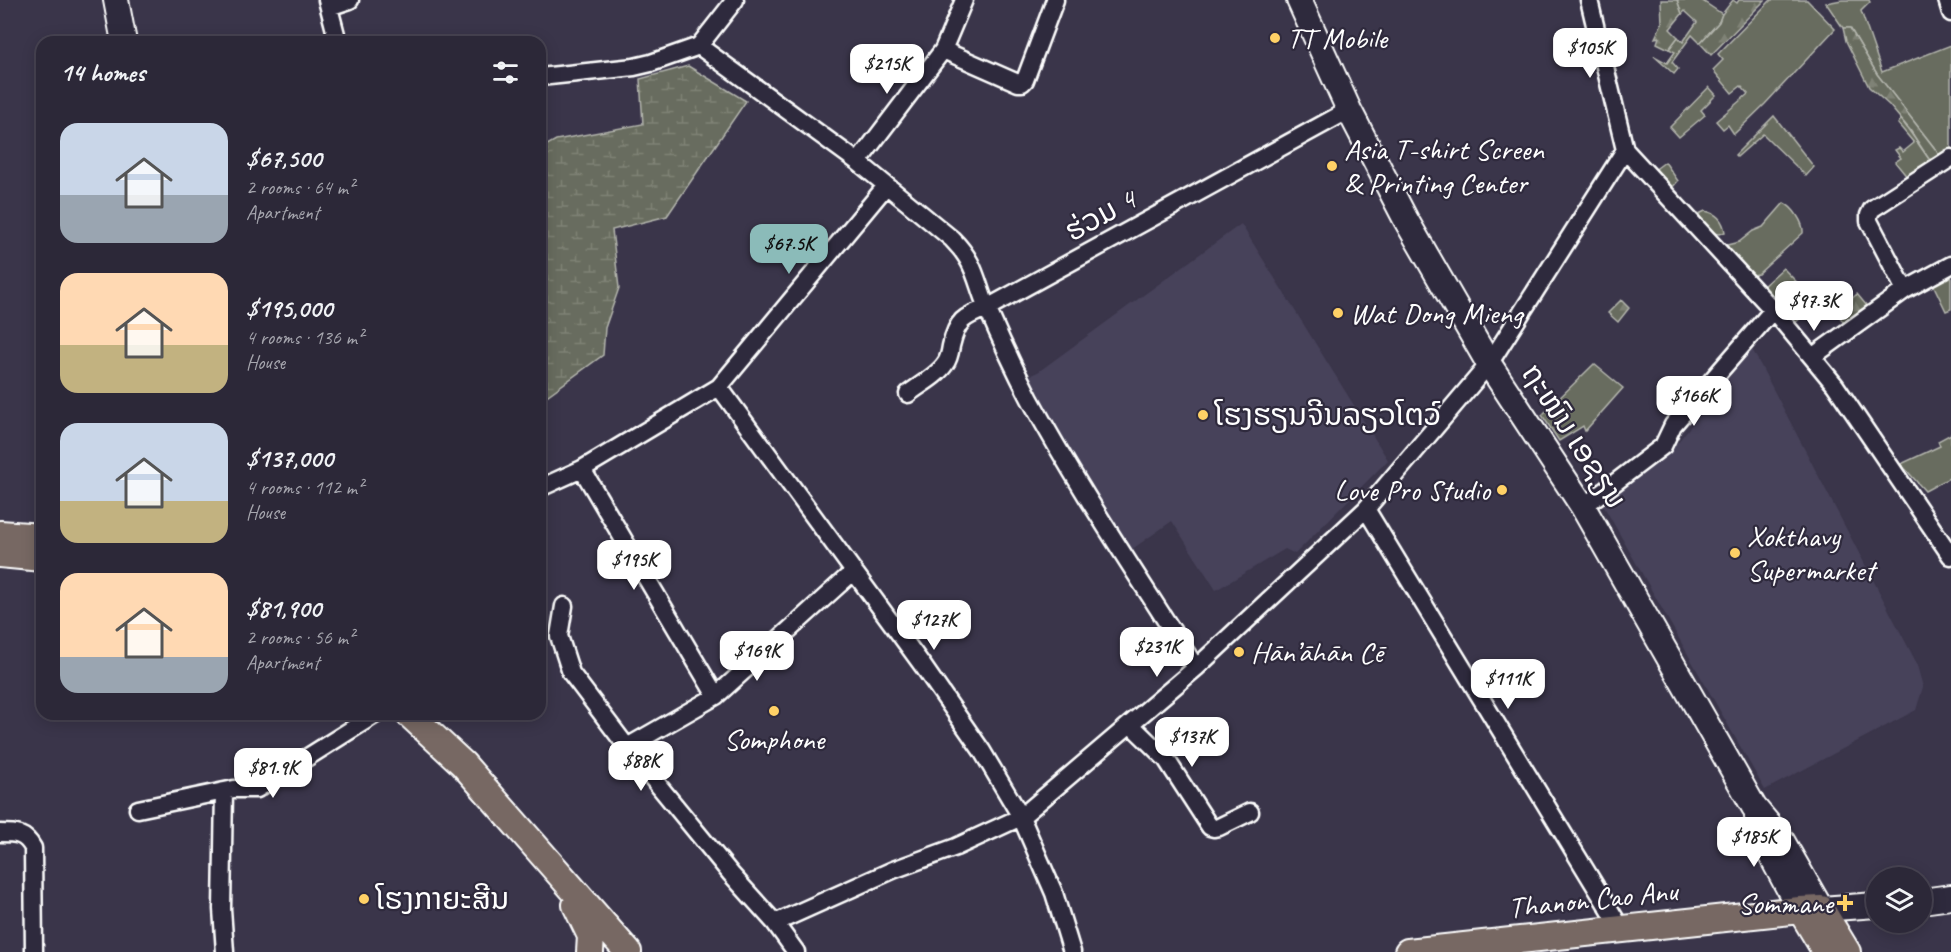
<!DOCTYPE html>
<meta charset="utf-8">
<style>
body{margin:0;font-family:Caveat,"Noto Sans Lao",sans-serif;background:#343040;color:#f1f3f6;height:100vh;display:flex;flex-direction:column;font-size:22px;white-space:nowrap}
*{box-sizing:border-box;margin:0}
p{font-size:20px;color:#a6a6ae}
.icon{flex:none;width:33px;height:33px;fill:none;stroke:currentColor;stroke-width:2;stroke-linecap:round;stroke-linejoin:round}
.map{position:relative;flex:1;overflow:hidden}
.details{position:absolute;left:36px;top:36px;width:510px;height:684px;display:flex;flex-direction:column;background:#2c2838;border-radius:18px;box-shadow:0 3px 15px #0003,0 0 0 2px #484453}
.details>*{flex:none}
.fabs{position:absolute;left:1866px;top:867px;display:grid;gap:12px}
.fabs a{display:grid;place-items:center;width:66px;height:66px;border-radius:50%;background:#2c2838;box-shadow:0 3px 15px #0003,0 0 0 2px #484453;font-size:30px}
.price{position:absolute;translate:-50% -51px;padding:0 14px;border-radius:12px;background:#fff;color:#222;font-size:20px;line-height:39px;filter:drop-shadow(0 2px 3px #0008)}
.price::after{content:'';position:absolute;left:50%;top:36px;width:18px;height:14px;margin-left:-9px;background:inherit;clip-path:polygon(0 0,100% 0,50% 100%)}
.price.on{background:#8bbbb9;color:#111}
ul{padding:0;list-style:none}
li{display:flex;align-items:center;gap:18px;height:150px;padding:0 24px}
li span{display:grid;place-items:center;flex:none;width:168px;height:120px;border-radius:18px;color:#555}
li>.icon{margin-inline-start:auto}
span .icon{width:72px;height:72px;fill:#fffc;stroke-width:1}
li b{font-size:26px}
h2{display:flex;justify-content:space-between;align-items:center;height:72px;padding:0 24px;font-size:26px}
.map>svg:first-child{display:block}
.built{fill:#47425a}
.green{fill:#686c5e;stroke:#b4b6ae;stroke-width:1.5}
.forest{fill:url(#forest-firs);stroke:#b4b6ae;stroke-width:1.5}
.wetland{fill:url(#wetland-marsh);stroke:#b4b6ae;stroke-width:1.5}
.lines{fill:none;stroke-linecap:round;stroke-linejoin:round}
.street-casing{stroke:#fff;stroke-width:21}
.secondary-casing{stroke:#fff;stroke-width:28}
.primary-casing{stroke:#fff;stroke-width:30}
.street{stroke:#2f2a3d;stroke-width:16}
.secondary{stroke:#2f2a3d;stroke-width:24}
.primary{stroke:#776864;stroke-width:26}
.poi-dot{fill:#ffd166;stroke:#2f2a3d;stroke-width:2}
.labels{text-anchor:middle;stroke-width:4.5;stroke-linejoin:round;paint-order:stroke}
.poi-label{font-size:30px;fill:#fff;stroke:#2f2a3d;text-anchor:start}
.street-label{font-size:30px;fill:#fff;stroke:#2f2a3d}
</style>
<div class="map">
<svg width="1951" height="952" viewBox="0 0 1951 952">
<defs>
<pattern id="forest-firs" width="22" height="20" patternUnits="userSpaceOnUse" patternTransform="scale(1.5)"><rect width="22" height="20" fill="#686c5e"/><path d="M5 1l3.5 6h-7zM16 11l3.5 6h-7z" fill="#7f8276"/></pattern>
<pattern id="wetland-marsh" width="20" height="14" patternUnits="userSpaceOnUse" patternTransform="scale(1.5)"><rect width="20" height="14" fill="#686c5e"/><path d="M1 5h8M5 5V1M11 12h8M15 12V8" fill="none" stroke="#7f8276"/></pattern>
</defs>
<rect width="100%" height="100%" fill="#3a354a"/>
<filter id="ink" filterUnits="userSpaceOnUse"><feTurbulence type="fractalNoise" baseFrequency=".0167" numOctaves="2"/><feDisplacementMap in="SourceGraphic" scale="12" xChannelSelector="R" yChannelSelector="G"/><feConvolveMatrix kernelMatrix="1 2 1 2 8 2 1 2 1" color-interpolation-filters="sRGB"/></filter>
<g filter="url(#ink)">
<path class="built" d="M 1241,224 L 1388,460 L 1295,554 L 1285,549 L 1216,590 L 1172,521 L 1128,552 L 1024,378 L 1038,372 Z
M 1752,349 L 1916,662 L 1923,687 L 1916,710 L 1765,790 L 1602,503 L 1678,442 Z"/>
<path class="green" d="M 1677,0 L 1701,0 L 1722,14 L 1719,22 L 1700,43 L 1692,35 L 1672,62 L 1678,69 L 1674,74 L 1654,56 L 1667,63 L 1675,52 L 1669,49 L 1670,47 L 1678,37 L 1683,42 L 1697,22 L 1685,11 L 1682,14 Z
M 1771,0 L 1807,0 L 1835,29 L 1765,104 L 1734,134 L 1728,125 L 1723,129 L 1716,121 L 1748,94 L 1741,86 L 1732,93 L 1713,70 L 1723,60 L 1718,54 Z
M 1842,0 L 1869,0 L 1870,2 L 1861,11 L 1882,72 L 1951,45 L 1951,148 L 1939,156 L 1936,150 L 1877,74 L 1850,28 L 1843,28 L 1826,3 Z
M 1709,87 L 1716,95 L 1701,110 L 1705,115 L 1679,137 L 1670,127 Z
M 1774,116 L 1814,167 L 1806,176 L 1763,134 L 1737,157 L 1735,155 Z
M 1901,119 L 1929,159 L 1935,160 L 1908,178 L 1895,162 L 1901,158 L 1895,150 L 1899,148 L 1903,152 L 1914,143 L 1898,124 Z
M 1665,162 L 1678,181 L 1672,188 L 1653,171 Z
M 1784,203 C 1793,207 1804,223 1803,233 L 1758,274 L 1753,275 L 1731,252 L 1727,245 L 1739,242 L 1753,231 L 1763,227 Z
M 1705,211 C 1717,213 1723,220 1725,232 L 1720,234 L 1711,233 L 1701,222 L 1699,214 Z
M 1783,268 L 1818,304 L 1796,322 L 1761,288 Z
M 1949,273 L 1951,277 L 1951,309 L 1946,311 L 1932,282 Z
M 1594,364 L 1623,388 L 1585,431 L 1583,426 L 1559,441 L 1542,415 Z
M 1951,434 L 1951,477 L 1925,491 L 1901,464 L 1940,446 L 1938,441 Z"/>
<path class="forest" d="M 1661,0 L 1677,0 L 1682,14 L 1670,29 L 1678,37 L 1669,49 L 1657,43 L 1659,37 L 1655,38 L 1662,23 Z
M 1733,0 L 1737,3 L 1739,0 L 1765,0 L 1711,55 L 1700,43 L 1719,22 L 1722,14 Z
M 1843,28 L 1850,28 L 1877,74 L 1936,150 L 1939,156 L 1935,160 L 1929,159 L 1910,130 L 1889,105 L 1869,87 L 1846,41 Z
M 1857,294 L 1867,306 L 1843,322 L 1837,312 Z
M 1621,300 L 1629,308 L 1618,322 L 1608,313 Z"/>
<path class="wetland" d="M 688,66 L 746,101 L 667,216 L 612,230 L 619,288 L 605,328 L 603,355 L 548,395 L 540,398 L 540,149 L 556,140 L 643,124 L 640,79 Z"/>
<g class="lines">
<g class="street-casing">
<path id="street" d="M 327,0 L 338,42
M 1589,0 L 1625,150 L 1773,310 L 1812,357 L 1835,385 L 1951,556
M 1947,0 L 1951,13
M 329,7 L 350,0
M 699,46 L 735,0
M 943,50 L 1018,83 L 1022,83 L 1025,80 L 1055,0
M 540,77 L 634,67 L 651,63 L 699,46 L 858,162 L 952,239 C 976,263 975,279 987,308 C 1000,338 1015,370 1030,399 C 1080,491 1140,579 1196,668
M 858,162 L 943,50 L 964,0
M 1905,290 L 1869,221 L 1869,215 L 1872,209 L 1951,158
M 1812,357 L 1905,290 L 1951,265
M 719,387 L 923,666 L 982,751 L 1021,817 L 1054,893 L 1072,952
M 908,394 C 919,385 937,376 945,364 C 949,359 950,353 951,346 C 957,320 963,317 987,308 L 1349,110
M 582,469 L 716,696
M 540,488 L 582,469 L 719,387 L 886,186
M 1583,507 L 1663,446 L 1673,425 L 1773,310
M 1366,509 L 1622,930
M 564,606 L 559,636 L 571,673 L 627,747 L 731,874 L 775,923 L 796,952
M 1130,724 L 1166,759 L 1210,827 L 1214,828 L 1219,827 L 1250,812
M 627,747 L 716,696 L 854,571
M 224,791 L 222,909 L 225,952
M 138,809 L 234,789 L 257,789 L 376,714
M 0,833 C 16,833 25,833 33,848 L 34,952
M 775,923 L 893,870 L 956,847 L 1021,817 L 1196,668 L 1366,509 L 1489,364 L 1625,150"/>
</g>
<g class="secondary-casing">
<path id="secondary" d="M 116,0 L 124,42
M 1299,0 L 1349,110 L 1406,220 L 1489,364 L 1583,507 L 1754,807 L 1781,839 L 1821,909 L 1876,905
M 1757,817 L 1767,848 L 1800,910
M 1922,901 L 1951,897"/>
</g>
<g class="primary-casing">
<path id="primary" d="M 0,534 L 42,537
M 0,554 L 42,558
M 409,714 L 463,764 L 628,952
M 576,905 L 591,936 L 590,952
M 1802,912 L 1826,952
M 1408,952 L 1800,910 L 1821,909 L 1847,952"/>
</g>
<use href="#street" class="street"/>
<use href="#secondary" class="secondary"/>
<use href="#primary" class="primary"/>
</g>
</g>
<g class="poi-dot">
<circle cx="1275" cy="38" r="6"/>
<circle cx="1332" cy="166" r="6"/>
<circle cx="1338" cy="313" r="6"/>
<circle cx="1203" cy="415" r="6"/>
<circle cx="1502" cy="490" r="6"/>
<circle cx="1735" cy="553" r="6"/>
<circle cx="1239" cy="652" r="6"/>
<circle cx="774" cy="711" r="6"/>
<circle cx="364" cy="899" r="6"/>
<path d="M1842 894h6v6h6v6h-6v6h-6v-6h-6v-6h6z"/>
</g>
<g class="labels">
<g class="poi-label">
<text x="1287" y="48">TT Mobile</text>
<text x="1344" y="159">Asia T-shirt Screen<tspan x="1344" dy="34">&amp; Printing Center</tspan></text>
<text x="1350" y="323">Wat Dong Mieng</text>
<text x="1215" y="425">ໂຮງຮຽນຈີນລຽວໂຕວ໌</text>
<text x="1490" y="500" text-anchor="end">Love Pro Studio</text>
<text x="1747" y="546">Xokthavy<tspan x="1747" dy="34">Supermarket</tspan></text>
<text x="1251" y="662">Hān’āhān Cē</text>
<text x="774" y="749" text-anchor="middle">Somphone</text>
<text x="376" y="909">ໂຮງກາຍະສີນ</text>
<text x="1833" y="913" text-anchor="end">Sommane</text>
</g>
<g class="street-label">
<text transform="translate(1100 215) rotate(-29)" y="10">ຮ່ວມ 4</text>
<text transform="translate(1574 436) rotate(57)" y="10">ຖະໜົນ ເອຊຽນ</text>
<text transform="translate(1593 899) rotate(-6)" y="10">Thanon Cao Anu</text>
</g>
</g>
</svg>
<div class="fabs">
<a><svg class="icon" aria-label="layers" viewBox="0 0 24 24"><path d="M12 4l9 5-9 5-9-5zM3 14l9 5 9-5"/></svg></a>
</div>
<b class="price" style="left:1590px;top:79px">$105K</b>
<b class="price" style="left:887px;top:95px">$215K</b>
<b class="price on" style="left:789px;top:275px">$67.5K</b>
<b class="price" style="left:1814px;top:332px">$97.3K</b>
<b class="price" style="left:1694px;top:427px">$166K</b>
<b class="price" style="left:634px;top:591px">$195K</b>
<b class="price" style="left:934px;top:651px">$127K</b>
<b class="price" style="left:1157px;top:678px">$231K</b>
<b class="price" style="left:757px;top:682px">$169K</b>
<b class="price" style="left:1508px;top:710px">$111K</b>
<b class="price" style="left:1192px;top:768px">$137K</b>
<b class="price" style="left:641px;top:792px">$88K</b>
<b class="price" style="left:273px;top:799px">$81.9K</b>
<b class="price" style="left:1754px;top:868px">$185K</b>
<section class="details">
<h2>14 homes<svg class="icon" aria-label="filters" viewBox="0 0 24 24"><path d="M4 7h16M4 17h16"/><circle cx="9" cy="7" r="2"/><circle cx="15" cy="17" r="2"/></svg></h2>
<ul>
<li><span style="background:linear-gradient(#c9d6e8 60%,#9aa5b1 0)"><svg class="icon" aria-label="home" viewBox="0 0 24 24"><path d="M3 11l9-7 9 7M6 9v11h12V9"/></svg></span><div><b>$67,500</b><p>2 rooms · 64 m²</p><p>Apartment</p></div></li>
<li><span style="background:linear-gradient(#ffd9b3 60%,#c2b280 0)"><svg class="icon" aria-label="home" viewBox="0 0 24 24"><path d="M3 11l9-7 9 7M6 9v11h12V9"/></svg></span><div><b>$195,000</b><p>4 rooms · 136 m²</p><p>House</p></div></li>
<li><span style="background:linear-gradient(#c9d6e8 65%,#c2b280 0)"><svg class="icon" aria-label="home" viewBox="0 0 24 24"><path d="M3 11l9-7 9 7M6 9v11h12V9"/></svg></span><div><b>$137,000</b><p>4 rooms · 112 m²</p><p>House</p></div></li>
<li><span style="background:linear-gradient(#ffd9b3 70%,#9aa5b1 0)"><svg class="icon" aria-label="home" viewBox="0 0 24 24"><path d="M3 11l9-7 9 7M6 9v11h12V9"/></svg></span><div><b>$81,900</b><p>2 rooms · 56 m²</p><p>Apartment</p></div></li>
</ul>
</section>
</div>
